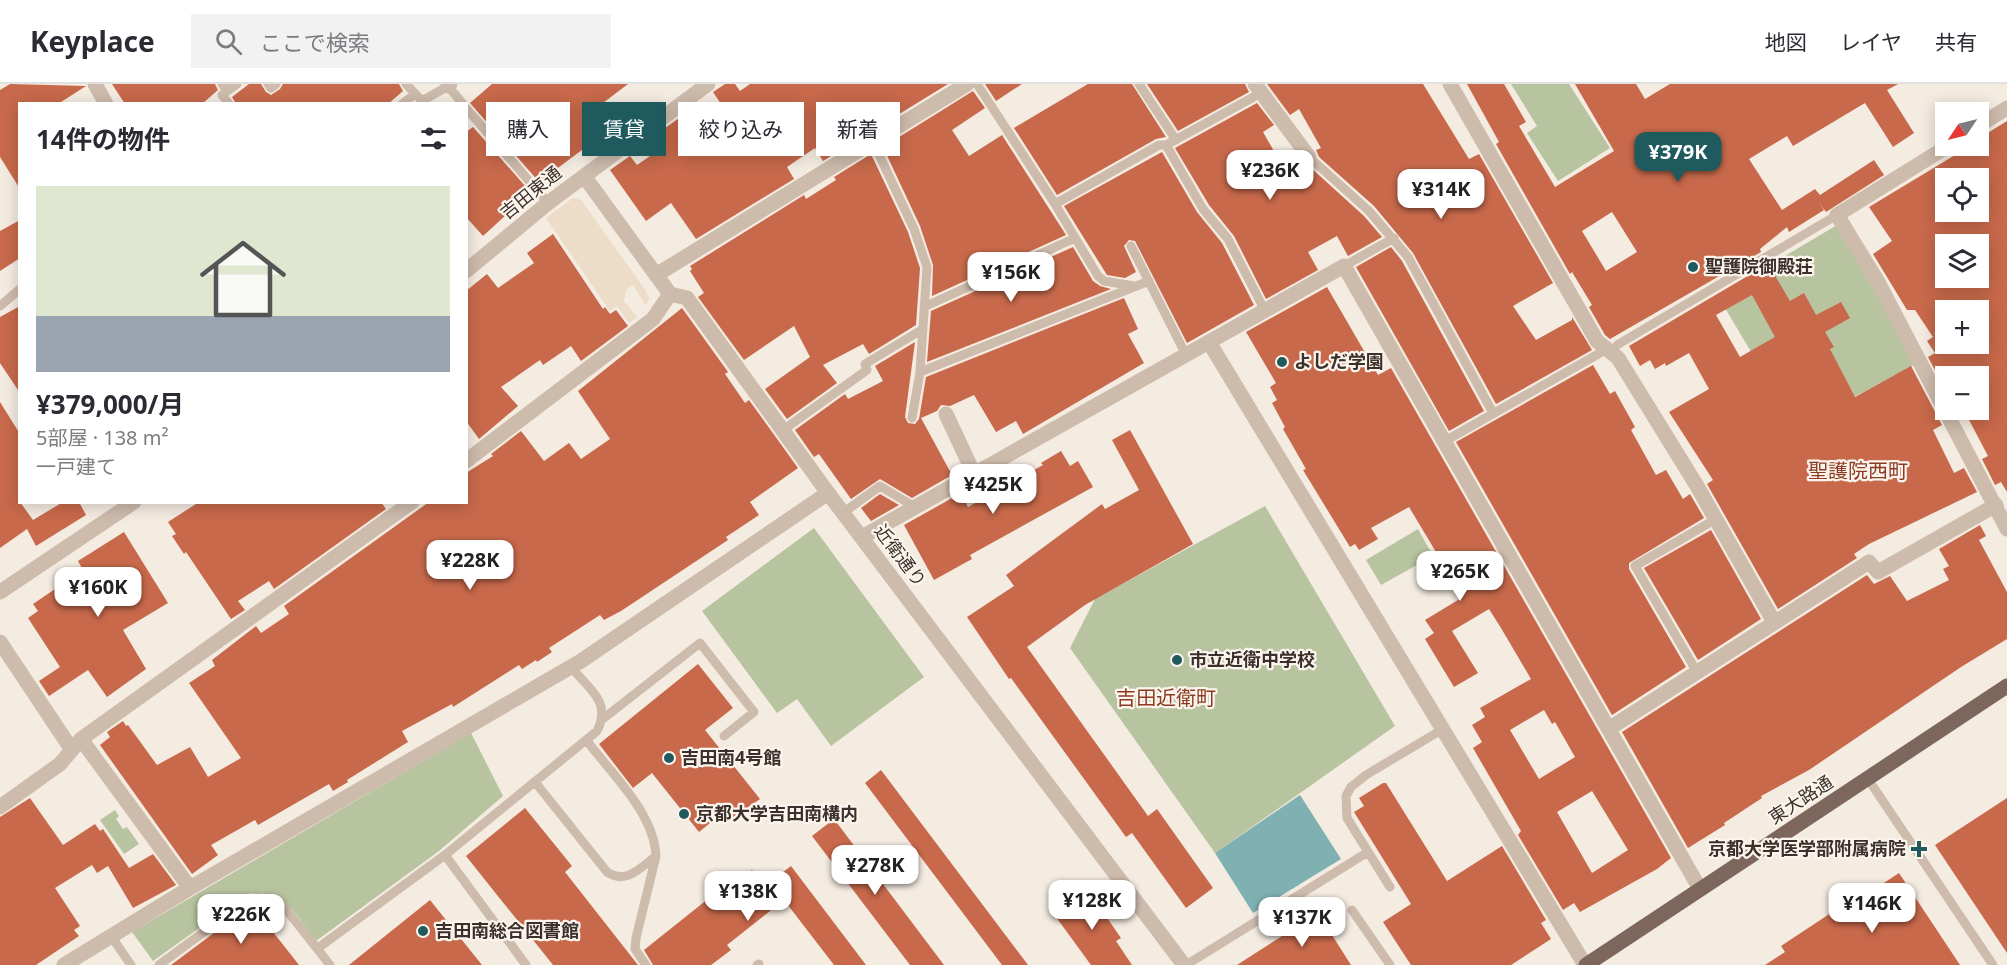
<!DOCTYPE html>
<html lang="ja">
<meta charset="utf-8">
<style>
body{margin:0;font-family:"Noto Sans","Noto Sans JP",sans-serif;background:#f2f2f3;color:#2b2b33;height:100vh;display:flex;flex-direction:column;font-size:22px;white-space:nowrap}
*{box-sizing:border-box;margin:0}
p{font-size:20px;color:#7c7c81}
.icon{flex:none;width:33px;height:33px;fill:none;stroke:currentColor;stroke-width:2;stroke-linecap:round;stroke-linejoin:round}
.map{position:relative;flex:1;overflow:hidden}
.drawer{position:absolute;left:18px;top:18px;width:450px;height:402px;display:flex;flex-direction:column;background:#fff;border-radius:0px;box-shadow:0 3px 15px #0003}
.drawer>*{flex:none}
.guide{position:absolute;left:486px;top:18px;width:570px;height:54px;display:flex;gap:12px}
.needle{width:39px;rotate:235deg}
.fabs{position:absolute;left:1935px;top:18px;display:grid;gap:12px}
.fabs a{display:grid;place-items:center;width:54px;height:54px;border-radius:0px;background:#fff;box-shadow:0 3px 15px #0003;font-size:30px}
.price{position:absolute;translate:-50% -51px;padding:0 14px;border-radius:12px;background:#fff;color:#222;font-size:20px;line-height:39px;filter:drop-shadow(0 2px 3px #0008)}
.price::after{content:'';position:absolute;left:50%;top:36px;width:18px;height:14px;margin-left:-9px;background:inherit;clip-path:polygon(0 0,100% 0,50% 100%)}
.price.active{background:#1f5a5e;color:#fff}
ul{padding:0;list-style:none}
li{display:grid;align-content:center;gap:12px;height:318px;padding:0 18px}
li+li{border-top:2px solid #e1e1e2}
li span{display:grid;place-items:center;height:186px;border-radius:0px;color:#555}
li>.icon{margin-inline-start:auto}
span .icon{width:108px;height:108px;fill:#fffc;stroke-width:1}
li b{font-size:26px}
h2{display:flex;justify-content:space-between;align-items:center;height:72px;padding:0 18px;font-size:26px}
.tag{padding:0 21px;border-radius:0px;background:#fff;box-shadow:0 3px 15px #0003;font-size:21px;line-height:54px}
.tag.active{background:#1f5a5e;color:#fff}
header{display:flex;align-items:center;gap:36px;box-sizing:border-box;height:84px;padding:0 30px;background:#fff;border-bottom:2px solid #e1e1e2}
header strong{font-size:28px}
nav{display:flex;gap:33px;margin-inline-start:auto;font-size:21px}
.search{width:420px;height:54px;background:#f2f2f3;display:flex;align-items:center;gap:15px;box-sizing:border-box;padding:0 21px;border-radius:0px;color:#7c7c81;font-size:22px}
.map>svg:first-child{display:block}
.green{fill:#b8c4a0}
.plaza{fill:#ecdcc8}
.water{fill:#7fb0b2}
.building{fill:#c8694b;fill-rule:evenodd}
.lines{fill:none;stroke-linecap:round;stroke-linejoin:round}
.service{stroke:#cdbbac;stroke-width:9}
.pedestrian{stroke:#cdbbac;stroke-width:15}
.minor{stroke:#cdbbac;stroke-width:15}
.tertiary{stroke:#cdbbac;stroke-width:15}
.primary{stroke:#7d675c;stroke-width:15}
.poi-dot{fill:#1f5a5e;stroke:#fbf5ee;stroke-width:2}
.labels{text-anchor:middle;stroke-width:4.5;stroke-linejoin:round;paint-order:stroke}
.street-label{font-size:18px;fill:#3b302b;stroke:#fbf5ee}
.poi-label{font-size:18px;font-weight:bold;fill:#3b302b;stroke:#fbf5ee;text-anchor:start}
.neighbourhood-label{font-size:20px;fill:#8c3b22;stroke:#fbf5ee}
</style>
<header>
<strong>Keyplace</strong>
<div class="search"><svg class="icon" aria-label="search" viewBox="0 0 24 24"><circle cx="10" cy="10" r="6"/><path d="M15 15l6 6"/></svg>ここで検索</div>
<nav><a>地図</a><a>レイヤ</a><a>共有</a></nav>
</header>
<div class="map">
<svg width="2007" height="881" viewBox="0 0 2007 881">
<rect width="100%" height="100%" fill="#f4ebe1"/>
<path class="green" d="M 1511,0 L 1569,0 L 1610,64 L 1558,97 L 1527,49 L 1537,42 Z
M 1837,141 L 1916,280 L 1796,344 L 1718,212 Z
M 1265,422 L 1395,642 L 1215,769 L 1070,564 L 1095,515 Z
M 814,444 L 924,593 L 831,662 L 797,615 L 777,629 L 702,527 Z
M 1418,445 L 1433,472 L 1381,501 L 1366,476 Z
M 471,649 L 503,712 L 439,767 L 316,857 C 296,831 284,804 247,810 L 153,877 L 132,848 Z
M 115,726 L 119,732 L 116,735 L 123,745 L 127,743 L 139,760 L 124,770 L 100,736 Z"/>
<path class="plaza" d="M 573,114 L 581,116 L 646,207 L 649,214 L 646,222 L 633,201 L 626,206 L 624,217 L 637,233 L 629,239 L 617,222 L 610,227 L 546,134 Z"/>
<path class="water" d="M 1300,711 L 1341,775 L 1253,829 L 1215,769 Z"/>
<path class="building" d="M 10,0 L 86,2 L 58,20 L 20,20 L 20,105 L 0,73 L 0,6 Z
M 112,0 L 215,0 L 218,6 L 202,20 L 125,20 Z
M 249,0 L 261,0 L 266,8 L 271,11 L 280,5 L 283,0 L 399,0 L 403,7 L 388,20 L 236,20 L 232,13 Z
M 492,0 L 628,0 L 599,22 L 602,26 L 586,39 L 598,54 L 539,98 L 470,19 Z
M 725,0 L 735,0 L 740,7 L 750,0 L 948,0 L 823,77 L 815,64 L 787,83 L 794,95 L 696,155 L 671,119 L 646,137 L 610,86 L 630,72 L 637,81 L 666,61 L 658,49 L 682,32 L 692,45 L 723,23 L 713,8 Z
M 985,0 L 1022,0 L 996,17 Z
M 1088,0 L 1132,0 L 1166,53 L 1156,55 L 1057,111 L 1014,44 Z
M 1147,0 L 1245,0 L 1249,8 L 1178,47 Z
M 1267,0 L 1423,0 L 1469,75 L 1479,70 L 1553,199 L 1513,222 L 1536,256 L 1572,236 L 1572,233 L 1592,266 L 1496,320 L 1413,169 L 1374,122 L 1319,73 L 1316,66 L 1321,64 L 1299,25 L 1290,31 Z
M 1467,0 L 1504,0 L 1526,38 L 1519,42 L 1555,103 L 1614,67 L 1575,0 L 1636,0 L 1645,15 L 1670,0 L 1898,0 L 1887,6 L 1914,49 L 1893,63 L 1865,19 L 1793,62 L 1787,52 L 1749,75 L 1782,126 L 1815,105 L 1820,111 L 1874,76 L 1884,91 L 1826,128 L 1819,118 L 1824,126 L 1789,148 L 1787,143 L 1760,165 L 1761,168 L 1610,255 L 1605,251 L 1589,223 L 1592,221 L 1572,188 L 1570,190 L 1496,60 L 1499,58 ZM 1612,128 L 1637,168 L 1606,187 L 1582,147 Z
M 973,7 L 985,24 L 952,46 L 969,72 L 1002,51 L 1066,151 L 932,212 L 933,181 L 920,142 L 883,63 Z
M 1257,19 L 1274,41 L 1263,48 L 1283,83 L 1298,75 L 1310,83 L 1364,132 L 1382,153 L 1348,172 L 1337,152 L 1308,168 L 1318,186 L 1266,215 L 1234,152 L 1209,121 L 1175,64 Z
M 2007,37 L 2007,408 L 2001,398 L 1995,401 L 1982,375 L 1988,372 L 1967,332 L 1978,326 L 1978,292 L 1938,292 L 1928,273 L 1935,269 L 1927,257 L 1933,253 L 1915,226 L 1907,226 L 1873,170 L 1892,157 L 1869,123 L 1970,62 L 1978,62 L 1978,55 ZM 1946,94 L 1978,94 L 1978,128 L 1946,128 ZM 1946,160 L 1978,160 L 1978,194 L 1946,194 ZM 1946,226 L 1978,226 L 1978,260 L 1946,260 Z
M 473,43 L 526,103 L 500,125 L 506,131 L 483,152 L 466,133 L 466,48 Z
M 1162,68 L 1197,128 L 1222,159 L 1254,221 L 1187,259 L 1135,157 L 1129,156 L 1124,162 L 1136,188 L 1125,194 L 1107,191 L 1064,122 Z
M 871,70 L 908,148 L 920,184 L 916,241 L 869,270 L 863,260 L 823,281 L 837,299 L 787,335 L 765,305 L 810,273 L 794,242 L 744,276 L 698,213 L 704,209 L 690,187 L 692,185 L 690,182 L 804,111 L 806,115 L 836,96 L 834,93 Z
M 20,136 L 20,174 L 0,187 L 0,147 Z
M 553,150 L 603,225 L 605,223 L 610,230 L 616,226 L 628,242 L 581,277 L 571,262 L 543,281 L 540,276 L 501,303 L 518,322 L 479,355 L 466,337 L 466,207 L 487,190 L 498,204 L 534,179 L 527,169 Z
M 1073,163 L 1093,197 L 1100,202 L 1111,205 L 927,278 L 931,227 Z
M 1391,163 L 1402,177 L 1484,327 L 1449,347 L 1356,183 Z
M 1768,180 L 1790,217 L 1804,209 L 1816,231 L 1841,218 L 1850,234 L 1825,248 L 1834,263 L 1830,265 L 1855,313 L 1911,282 L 1942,341 L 1933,346 L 1954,389 L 1964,384 L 1977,408 L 1869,460 L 1854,470 L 1857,474 L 1778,525 L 1707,400 L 1713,396 L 1669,328 L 1709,305 L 1689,269 L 1666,282 L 1665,279 L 1655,285 L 1650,276 L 1640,282 L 1629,262 ZM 1752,211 L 1775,253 L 1740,273 L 1716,231 Z
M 1327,203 L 1378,291 L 1391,284 L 1671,774 L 1657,785 L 1580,828 L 1574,819 L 1563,826 L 1518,751 L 1521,747 L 1473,664 L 1482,658 L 1472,641 L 1485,633 L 1480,624 L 1531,595 L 1501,544 L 1489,525 L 1452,547 L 1478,589 L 1454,603 L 1425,555 L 1434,549 L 1425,536 L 1463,513 L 1409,423 L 1371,444 L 1378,455 L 1359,466 L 1355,460 L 1350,463 L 1303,386 L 1306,385 L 1283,345 L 1285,343 L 1272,319 L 1277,316 L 1270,303 L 1276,299 L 1246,248 ZM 1544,626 L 1552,640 L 1555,638 L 1575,673 L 1539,695 L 1510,646 ZM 1592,707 L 1628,766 L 1592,789 L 1557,728 Z
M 1124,214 L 1138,245 L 1128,250 L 1144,279 L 1023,350 L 1016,337 L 996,348 L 974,311 L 950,322 L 941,321 L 937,327 L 921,334 L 952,391 L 912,414 L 880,395 L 851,415 L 819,370 L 814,373 L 795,346 L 845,310 L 848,315 L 883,297 L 875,282 L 915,258 L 905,333 L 908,339 L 915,340 L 919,335 L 926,293 Z
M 20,222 L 20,309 L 0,279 L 0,233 Z
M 682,224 L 728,288 L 725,290 L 745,319 L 749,316 L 798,384 L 750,418 L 759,431 L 726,453 L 728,456 L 621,527 L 604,536 L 600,531 L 549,564 L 552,568 L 537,578 L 536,576 L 522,585 L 519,581 L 453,623 L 452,620 L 402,647 L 408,658 L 347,696 L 348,698 L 333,707 L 329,700 L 258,741 L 255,736 L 211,761 L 218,771 L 192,790 L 100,661 L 110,653 L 107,648 L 123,637 L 126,642 L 128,641 L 157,681 L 190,663 L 208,693 L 241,674 L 189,599 L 215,582 L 212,576 L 256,542 L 261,549 L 289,530 L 284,522 L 429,418 L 466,418 L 466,389 L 493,372 L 491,370 L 521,347 L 544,377 L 569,359 L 581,375 L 610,355 L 578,307 Z
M 1593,281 L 1610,310 L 1615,307 L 1635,343 L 1631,346 L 1656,391 L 1666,386 L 1683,415 L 1690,410 L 1704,434 L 1629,479 L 1629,485 L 1686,583 L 1612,631 L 1456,358 Z
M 0,318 L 20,350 L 20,418 L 33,436 L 63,418 L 79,418 L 86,431 L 36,462 L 27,445 L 0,464 Z
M 1130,346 L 1193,460 L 1085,521 L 1027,563 L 1148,732 L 1157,725 L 1213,804 L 1186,824 L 1132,749 L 1126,753 L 1011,594 L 1009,595 L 967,533 L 1014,502 L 1006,491 L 1102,420 L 1105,425 L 1139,406 L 1112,356 Z
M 1061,367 L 1070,382 L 1078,377 L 1093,403 L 970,471 L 972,475 L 934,496 L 904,441 L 961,409 L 968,423 L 1043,381 L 1041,379 Z
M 880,410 L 899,421 L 871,437 L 861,424 Z
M 199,418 L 381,418 L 386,425 L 274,505 L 269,497 L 238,517 L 245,526 L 231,535 L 186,468 L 184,470 L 172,452 L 176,450 L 168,438 Z
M 1980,441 L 1986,452 L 1979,456 L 2007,508 L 2007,555 L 1961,583 L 1809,686 L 1761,712 L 1762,714 L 1724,739 L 1725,741 L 1688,764 L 1622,648 L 1867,491 L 1874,500 L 1890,492 L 1907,517 L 1949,496 L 1943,485 L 1949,482 L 1939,465 Z
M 1711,446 L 1761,535 L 1698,576 L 1644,484 Z
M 124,448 L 168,519 L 123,546 L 146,585 L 107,613 L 88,586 L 49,612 L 39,597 L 60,583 L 28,534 L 38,527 L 33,520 L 83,486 L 78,477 Z
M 698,580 L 733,624 L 705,646 L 760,715 L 727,738 L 721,730 L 699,748 L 652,689 L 633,704 L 599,660 Z
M 881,686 L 1028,881 L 1002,881 L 865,699 Z
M 1383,699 L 1386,699 L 1447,797 L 1502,762 L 1546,836 L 1541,839 L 1551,855 L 1511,881 L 1411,881 L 1383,838 L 1411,820 L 1354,728 L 1364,722 L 1359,714 Z
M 30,714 L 63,761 L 95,740 L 100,747 L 103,745 L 129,784 L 153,770 L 176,801 L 133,824 L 108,782 L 97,789 L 92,781 L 55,804 L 80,842 L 74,846 L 79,852 L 36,881 L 0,881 L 0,733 Z
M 2007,714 L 2007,869 L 1935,761 Z
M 525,724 L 572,782 L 565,788 L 638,881 L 553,881 L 466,772 Z
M 834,735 L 944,881 L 910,881 L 812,752 Z
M 791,782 L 866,881 L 834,881 L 784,816 L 727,861 L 731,866 L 711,881 L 653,881 L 644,866 L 728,799 L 731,802 L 752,786 L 765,802 Z
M 1899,789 L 1960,881 L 1765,881 L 1785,868 L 1781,862 L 1849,817 L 1852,820 Z
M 1080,808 L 1084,813 L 1090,809 L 1121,854 L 1116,857 L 1132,881 L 1091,881 L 1056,833 L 1059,831 L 1056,826 Z
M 430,816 L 482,881 L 349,881 Z
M 242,828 L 252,840 L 268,828 L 280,842 L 273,848 L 299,881 L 171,881 Z
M 1318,829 L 1351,881 L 1237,881 Z"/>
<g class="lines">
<path class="service" d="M 222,0 L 227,7 L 222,11 L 229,20
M 268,0 L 271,4 L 276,0
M 406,0 L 422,17 L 448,2 L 463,20
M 977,0 L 1055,120
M 1139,0 L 1176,56
M 227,7 L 237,0
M 1261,9 L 1166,61 L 1203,125 L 1228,155 L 1265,227
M 402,20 L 415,10
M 466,24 L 548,119
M 873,58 L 914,145 L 927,183 L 920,288 L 912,334
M 1309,73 L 1369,127 L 1408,173 L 1493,329
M 1131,162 L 1186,271
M 1344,182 L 1394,154
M 1134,202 L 1104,197 L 1098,192 L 1055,120 L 1159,61 L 1166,61
M 0,222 L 20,205
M 924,223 L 1075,154
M 1617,261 L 1837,131
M 920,288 L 1149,197
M 783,346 L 867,286 L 865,280 L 923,245
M 1445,357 L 1600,269
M 843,429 L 880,402 L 915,423
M 1697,588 L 1635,482 L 1716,435
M 604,634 L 700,559 L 754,628 L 724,652
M 587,657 C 612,690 654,729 656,772 L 636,854 L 635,865 L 646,881
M 1868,695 L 1993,881
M 535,698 L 607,788 C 626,801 640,784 656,772
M 1390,803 L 1347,734 L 1346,712 L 1351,703 L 1366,691 L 1443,645
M 1352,826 L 1390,881
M 111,852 L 131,881
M 318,864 L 445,771
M 159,881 L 242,820 L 258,813 L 285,824 L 330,881
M 526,881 L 445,771 L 597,647 C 612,618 589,605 571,583
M 757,881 L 759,880
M 1186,881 L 1368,768"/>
<path class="pedestrian" d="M 1837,131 L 1878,198 L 2007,445"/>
<path class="minor" d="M 95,0 L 106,20
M 1255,0 L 1309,73
M 1450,0 L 1597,257 L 1618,274 L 1697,402 L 1774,538
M 448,2 L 450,0
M 1978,42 L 2007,24
M 1837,131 L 1948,62
M 466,187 L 548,119 L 708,0
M 656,191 L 967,0
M 1209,258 L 1585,881
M 946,330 L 974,390
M 466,377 L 653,235 L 670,210
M 862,453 L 1344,182 L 1700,805
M 0,508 L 134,418
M 0,558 L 72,666
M 1610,644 L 1869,478 L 1878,488 L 1996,421
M 81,655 L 190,804
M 0,723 L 60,680 L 81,655 L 412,418
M 64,881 L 190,804 L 581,577 L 828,409"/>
<path class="tertiary" d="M 584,92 L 670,210 L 687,214 L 828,409 L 1184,881"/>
<path class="primary" d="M 1586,881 L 2007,602"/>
</g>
<g class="poi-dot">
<circle cx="1693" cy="183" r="6"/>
<circle cx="1282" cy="278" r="6"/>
<circle cx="1177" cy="576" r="6"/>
<circle cx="669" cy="674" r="6"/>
<circle cx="684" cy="730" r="6"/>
<path d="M1916 756h6v6h6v6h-6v6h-6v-6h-6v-6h6z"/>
<circle cx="423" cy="847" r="6"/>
</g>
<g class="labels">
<g class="street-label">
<text transform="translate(531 109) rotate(-39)" y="6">吉田東通</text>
<text transform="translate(900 472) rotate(53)" y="6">近衛通り</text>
<text transform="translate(1801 716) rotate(-33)" y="6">東大路通</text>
</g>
<g class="poi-label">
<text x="1705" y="189">聖護院御殿荘</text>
<text x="1294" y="284">よしだ学園</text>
<text x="1189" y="582">市立近衛中学校</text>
<text x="681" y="680">吉田南4号館</text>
<text x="696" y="736">京都大学吉田南構内</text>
<text x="1906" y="771" text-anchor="end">京都大学医学部附属病院</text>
<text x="435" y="853">吉田南総合図書館</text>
</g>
<g class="neighbourhood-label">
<text x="1858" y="394">聖護院西町</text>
<text x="1166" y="621">吉田近衛町</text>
</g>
</g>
</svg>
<div class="fabs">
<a><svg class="needle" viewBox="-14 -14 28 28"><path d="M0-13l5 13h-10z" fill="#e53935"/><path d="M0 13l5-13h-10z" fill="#7c7c81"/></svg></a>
<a><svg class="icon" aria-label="locate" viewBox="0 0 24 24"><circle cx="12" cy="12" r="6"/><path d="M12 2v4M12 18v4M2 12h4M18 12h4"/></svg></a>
<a><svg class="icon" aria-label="layers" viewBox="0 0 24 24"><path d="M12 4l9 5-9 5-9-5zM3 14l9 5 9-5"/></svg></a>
<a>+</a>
<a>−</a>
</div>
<b class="price active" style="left:1678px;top:99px">¥379K</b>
<b class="price" style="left:1270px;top:117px">¥236K</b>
<b class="price" style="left:1441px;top:136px">¥314K</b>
<b class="price" style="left:1011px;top:219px">¥156K</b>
<b class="price" style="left:993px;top:431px">¥425K</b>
<b class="price" style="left:470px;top:507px">¥228K</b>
<b class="price" style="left:1460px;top:518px">¥265K</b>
<b class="price" style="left:98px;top:534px">¥160K</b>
<b class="price" style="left:875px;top:812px">¥278K</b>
<b class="price" style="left:748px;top:838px">¥138K</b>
<b class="price" style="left:1092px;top:847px">¥128K</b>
<b class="price" style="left:1872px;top:850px">¥146K</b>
<b class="price" style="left:241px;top:861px">¥226K</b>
<b class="price" style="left:1302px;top:864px">¥137K</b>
<div class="guide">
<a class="tag">購入</a>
<a class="tag active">賃貸</a>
<a class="tag">絞り込み</a>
<a class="tag">新着</a>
</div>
<section class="drawer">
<h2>14件の物件<svg class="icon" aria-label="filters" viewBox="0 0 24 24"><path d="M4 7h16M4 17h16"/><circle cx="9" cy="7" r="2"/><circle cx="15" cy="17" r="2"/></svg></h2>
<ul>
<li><span style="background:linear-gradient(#dfe7d0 70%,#9aa5b1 0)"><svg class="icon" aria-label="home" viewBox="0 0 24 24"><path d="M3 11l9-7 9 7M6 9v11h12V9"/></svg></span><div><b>¥379,000/月</b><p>5部屋 · 138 m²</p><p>一戸建て</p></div></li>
</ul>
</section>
</div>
